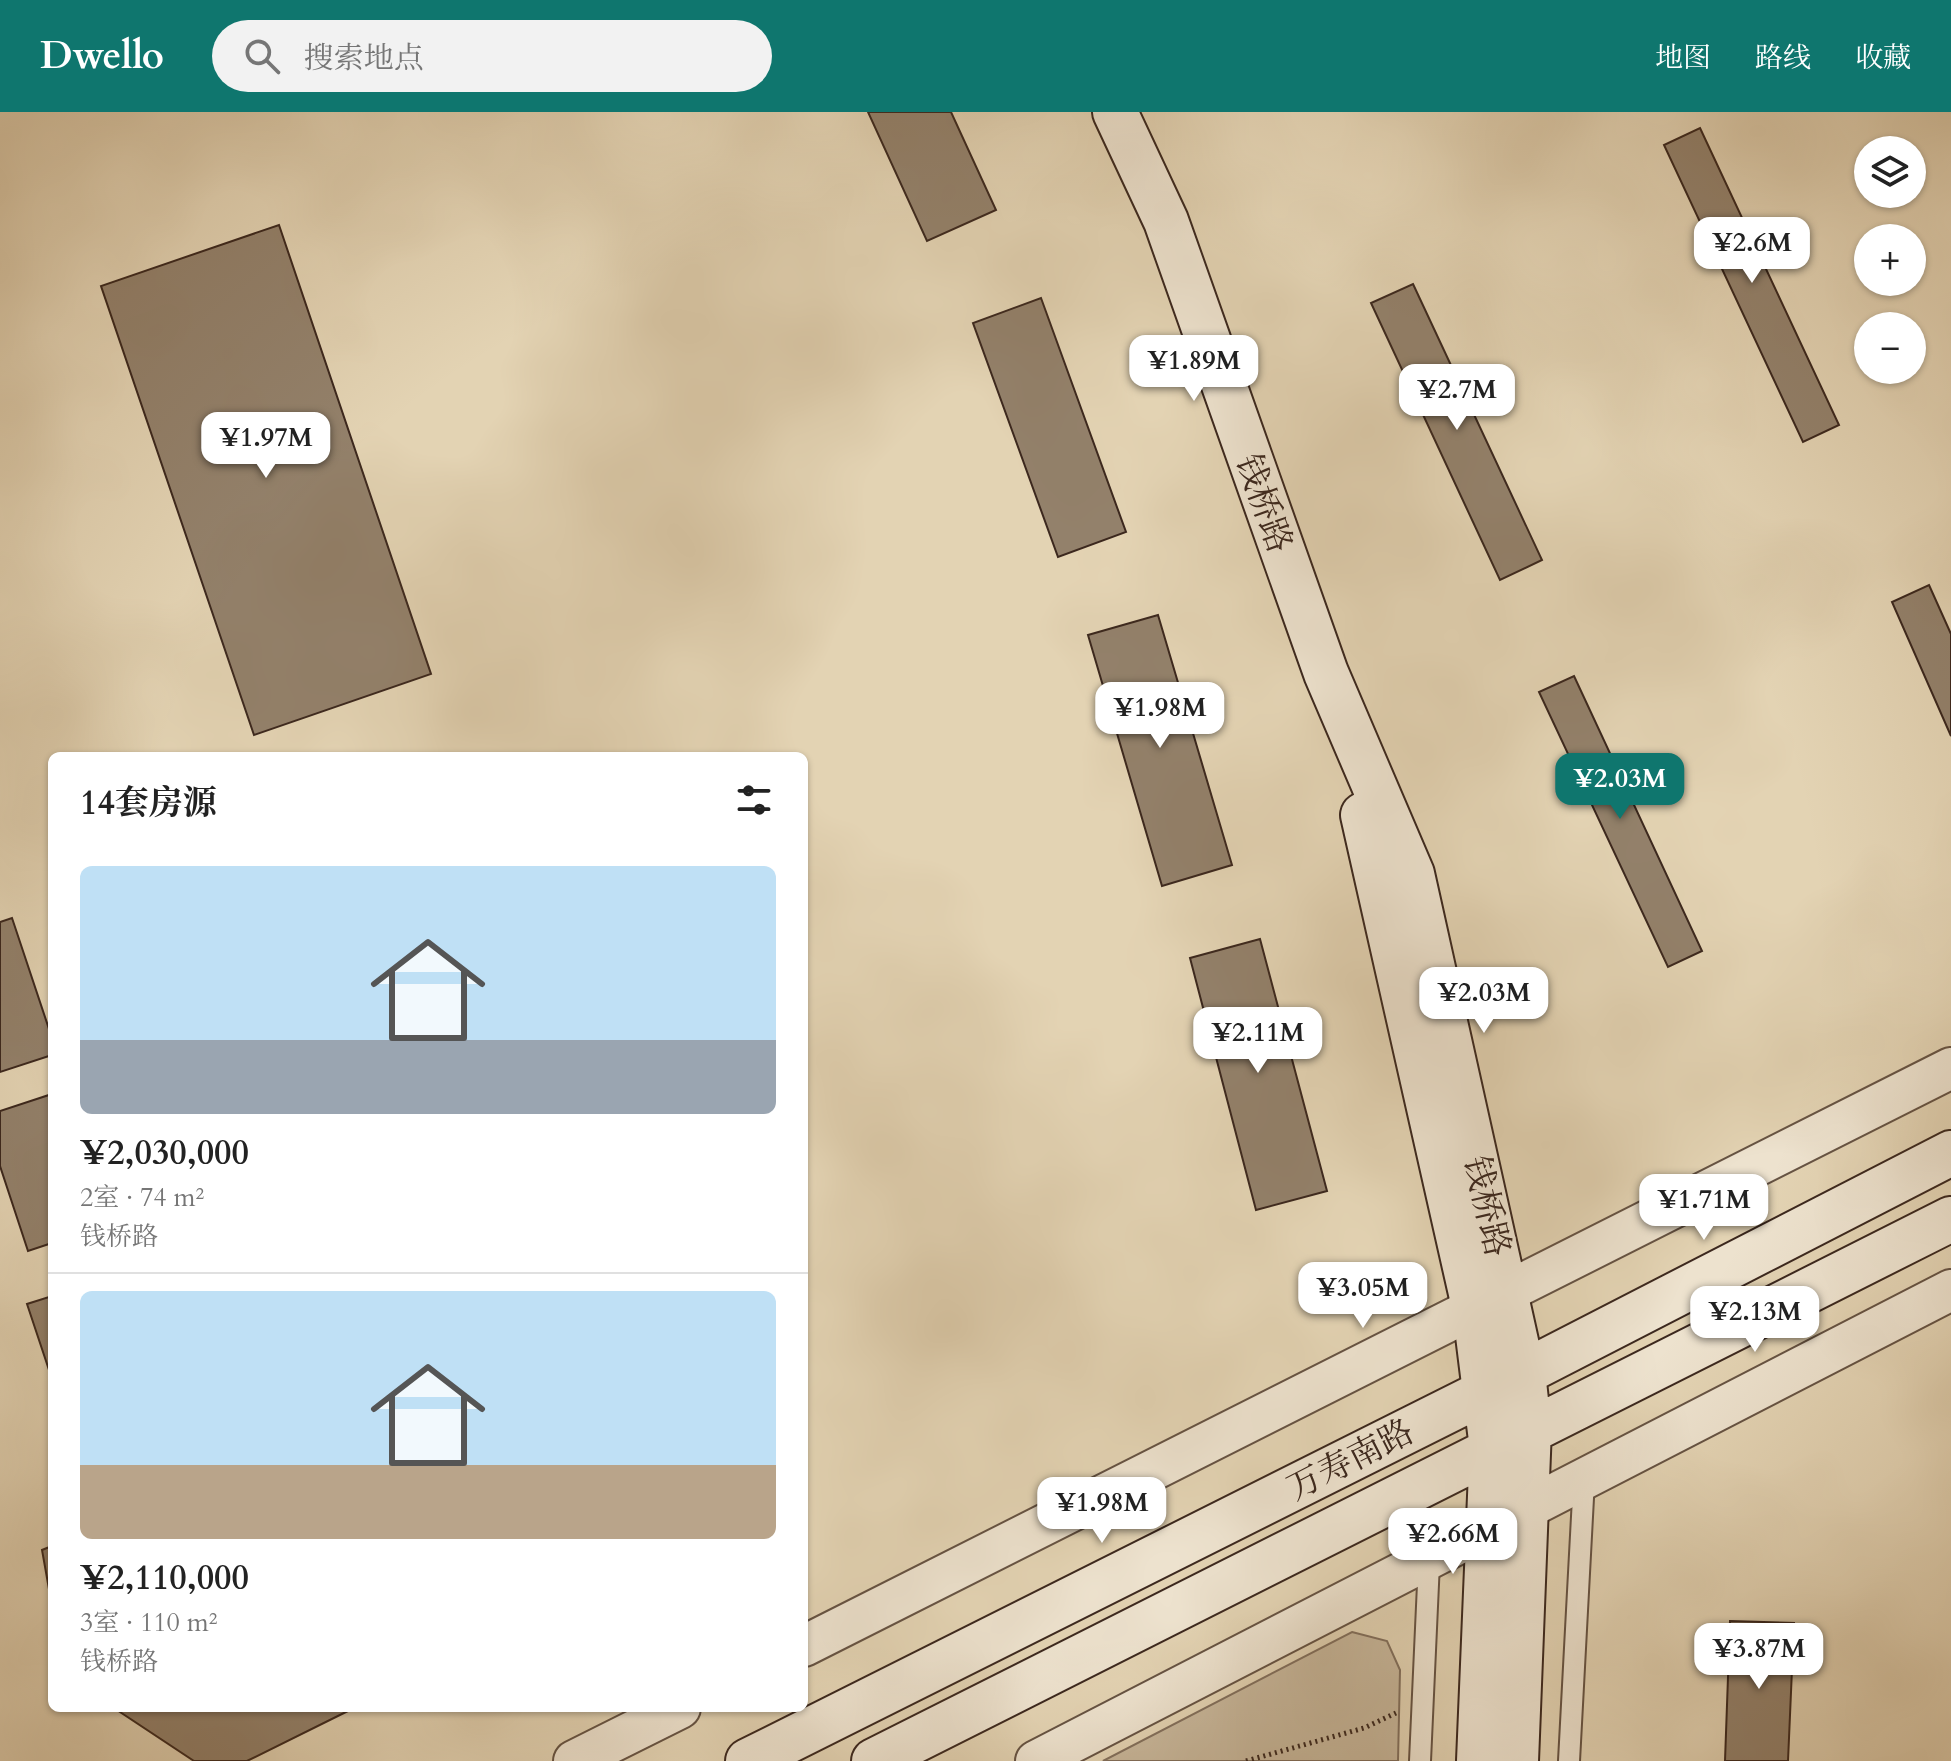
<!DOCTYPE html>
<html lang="zh">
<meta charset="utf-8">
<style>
body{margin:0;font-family:Cardo,"Noto Serif SC",serif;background:#f2f2f2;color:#222;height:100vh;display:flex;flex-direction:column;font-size:30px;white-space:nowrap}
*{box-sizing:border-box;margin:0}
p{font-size:26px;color:#767676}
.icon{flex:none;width:44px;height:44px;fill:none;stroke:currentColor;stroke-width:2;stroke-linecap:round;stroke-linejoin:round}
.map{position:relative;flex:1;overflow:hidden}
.sheet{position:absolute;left:48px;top:640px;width:760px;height:960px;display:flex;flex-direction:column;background:#fff;border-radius:12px;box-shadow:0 2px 6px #0004}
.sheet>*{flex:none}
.tools{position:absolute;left:1854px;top:24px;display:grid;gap:16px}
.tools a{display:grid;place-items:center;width:72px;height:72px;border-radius:50%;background:#fff;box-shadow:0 2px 6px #0004;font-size:40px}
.price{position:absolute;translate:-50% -68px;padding:0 18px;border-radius:16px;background:#fff;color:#222;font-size:26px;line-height:52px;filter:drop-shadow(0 2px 4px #0008)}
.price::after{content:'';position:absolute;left:50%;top:48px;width:24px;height:18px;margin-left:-12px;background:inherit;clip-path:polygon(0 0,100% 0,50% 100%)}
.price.selected{background:#0f766e;color:#fff}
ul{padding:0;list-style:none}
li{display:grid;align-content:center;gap:16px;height:424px;padding:0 32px}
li+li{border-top:2px solid #e0e0e0}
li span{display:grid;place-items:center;height:248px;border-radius:12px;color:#555}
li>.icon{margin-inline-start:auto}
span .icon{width:144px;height:144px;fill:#fffc;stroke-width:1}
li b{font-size:34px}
h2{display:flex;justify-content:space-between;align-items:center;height:96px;padding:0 32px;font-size:34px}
header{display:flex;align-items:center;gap:48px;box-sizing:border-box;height:112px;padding:0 40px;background:#0f766e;color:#fff}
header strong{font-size:38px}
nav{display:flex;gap:44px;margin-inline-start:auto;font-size:28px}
.search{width:560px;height:72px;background:#f2f2f2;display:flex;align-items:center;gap:20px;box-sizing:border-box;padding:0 28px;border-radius:44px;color:#767676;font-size:30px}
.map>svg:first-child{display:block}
.green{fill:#c7b69a;stroke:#826f5c;stroke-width:2}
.building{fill:#93816b;stroke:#3c281e;stroke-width:2}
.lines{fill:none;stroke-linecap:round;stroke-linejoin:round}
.lane-casing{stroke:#665343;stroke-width:24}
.street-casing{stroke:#665343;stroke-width:44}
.secondary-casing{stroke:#3c281e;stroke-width:48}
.path{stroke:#3c281e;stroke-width:5;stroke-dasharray:2 4;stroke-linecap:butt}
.lane{stroke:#ede2ce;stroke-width:20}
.street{stroke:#ede2ce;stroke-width:40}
.secondary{stroke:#ede2ce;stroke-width:44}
.labels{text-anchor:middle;stroke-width:6;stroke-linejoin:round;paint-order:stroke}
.street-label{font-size:34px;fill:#3c281e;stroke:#ede2ce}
</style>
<header>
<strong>Dwello</strong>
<div class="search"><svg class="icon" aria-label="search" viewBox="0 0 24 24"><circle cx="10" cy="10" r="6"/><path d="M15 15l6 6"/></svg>搜索地点</div>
<nav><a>地图</a><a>路线</a><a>收藏</a></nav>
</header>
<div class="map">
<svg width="1951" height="1649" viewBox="0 0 1951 1649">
<rect width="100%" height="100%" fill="#e3d3b3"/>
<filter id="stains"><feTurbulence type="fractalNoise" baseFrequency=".0025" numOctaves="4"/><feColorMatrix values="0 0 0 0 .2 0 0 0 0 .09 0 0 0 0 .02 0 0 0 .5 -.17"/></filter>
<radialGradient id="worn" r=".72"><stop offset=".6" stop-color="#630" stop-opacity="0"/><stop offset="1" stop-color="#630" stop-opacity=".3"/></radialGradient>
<path class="green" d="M 1352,1520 L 1387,1529 L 1400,1558 L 1398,1649 L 1103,1649 Z"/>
<path class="building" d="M 868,0 L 951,0 L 996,98 L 927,129 Z
M 1700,16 L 1839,313 L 1803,330 L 1664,33 Z
M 279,113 L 431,562 L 254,623 L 101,174 Z
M 1413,172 L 1542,448 L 1500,468 L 1371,191 Z
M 1041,186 L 1126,420 L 1058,445 L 973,211 Z
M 1929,473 L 1951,522 L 1951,624 L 1892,490 Z
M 1158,503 L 1232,753 L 1162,774 L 1088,523 Z
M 1574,564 L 1702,839 L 1668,855 L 1539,580 Z
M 12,806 L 52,926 L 52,943 L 0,960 L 0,810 Z
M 1260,827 L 1327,1079 L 1256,1098 L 1190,846 Z
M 52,982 L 52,1131 L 28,1139 L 0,1054 L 0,999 Z
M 52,1184 L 52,1267 L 27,1192 Z
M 52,1434 L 52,1494 L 42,1438 Z
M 1730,1509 L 1794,1511 L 1788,1649 L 1725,1649 Z
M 114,1596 L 354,1596 L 247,1649 L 194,1649 Z"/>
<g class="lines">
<g class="lane-casing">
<path id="lane" d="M 1420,1649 L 1429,1450
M 1569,1649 L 1584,1367"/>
</g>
<g class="street-casing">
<path id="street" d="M 804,1534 L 1951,956
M 574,1649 L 680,1596
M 1036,1649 L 1951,1178"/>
</g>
<g class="secondary-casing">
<path id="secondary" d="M 1115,0 L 1166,109 L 1326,561 L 1412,762 L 1523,1261 L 1529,1316 L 1516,1649
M 1363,703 L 1475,1199 L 1492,1336 L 1479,1649
M 748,1649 L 1523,1261 L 1951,1041
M 874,1649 L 1951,1107"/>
</g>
<path class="path" d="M 1246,1649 L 1364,1616 L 1396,1601"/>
<use href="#lane" class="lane"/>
<use href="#street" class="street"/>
<use href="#secondary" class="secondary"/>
</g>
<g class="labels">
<g class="street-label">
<text transform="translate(1265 391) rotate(70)" y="12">钱桥路</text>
<text transform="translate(1488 1094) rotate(77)" y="12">钱桥路</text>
<text transform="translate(1350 1347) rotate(-27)" y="12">万寿南路</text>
</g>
</g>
<rect width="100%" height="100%" filter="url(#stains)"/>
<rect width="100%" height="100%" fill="url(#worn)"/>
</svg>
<div class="tools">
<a><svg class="icon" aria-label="layers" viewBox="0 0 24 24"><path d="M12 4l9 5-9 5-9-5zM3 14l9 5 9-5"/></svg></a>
<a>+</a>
<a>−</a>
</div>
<b class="price" style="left:1752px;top:173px">¥2.6M</b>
<b class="price" style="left:1194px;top:291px">¥1.89M</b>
<b class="price" style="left:1457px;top:320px">¥2.7M</b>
<b class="price" style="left:266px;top:368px">¥1.97M</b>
<b class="price" style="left:1160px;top:638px">¥1.98M</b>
<b class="price selected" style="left:1620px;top:709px">¥2.03M</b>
<b class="price" style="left:1484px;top:923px">¥2.03M</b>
<b class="price" style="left:1258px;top:963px">¥2.11M</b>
<b class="price" style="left:1704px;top:1130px">¥1.71M</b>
<b class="price" style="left:1363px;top:1218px">¥3.05M</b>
<b class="price" style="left:1755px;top:1242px">¥2.13M</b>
<b class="price" style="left:1102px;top:1433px">¥1.98M</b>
<b class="price" style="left:1453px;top:1464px">¥2.66M</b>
<b class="price" style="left:1759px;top:1579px">¥3.87M</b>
<section class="sheet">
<h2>14套房源<svg class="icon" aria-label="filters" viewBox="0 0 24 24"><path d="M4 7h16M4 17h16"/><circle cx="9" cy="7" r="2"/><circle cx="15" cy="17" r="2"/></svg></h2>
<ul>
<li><span style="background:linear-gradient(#bfe0f5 70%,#9aa5b1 0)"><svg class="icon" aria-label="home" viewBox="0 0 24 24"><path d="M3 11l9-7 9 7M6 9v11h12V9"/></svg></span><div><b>¥2,030,000</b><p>2室 · 74 m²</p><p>钱桥路</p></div></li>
<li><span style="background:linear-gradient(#bfe0f5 70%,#b9a48a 0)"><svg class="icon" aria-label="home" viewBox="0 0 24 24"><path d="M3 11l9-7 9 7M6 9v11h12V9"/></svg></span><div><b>¥2,110,000</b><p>3室 · 110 m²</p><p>钱桥路</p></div></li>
</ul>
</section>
</div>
